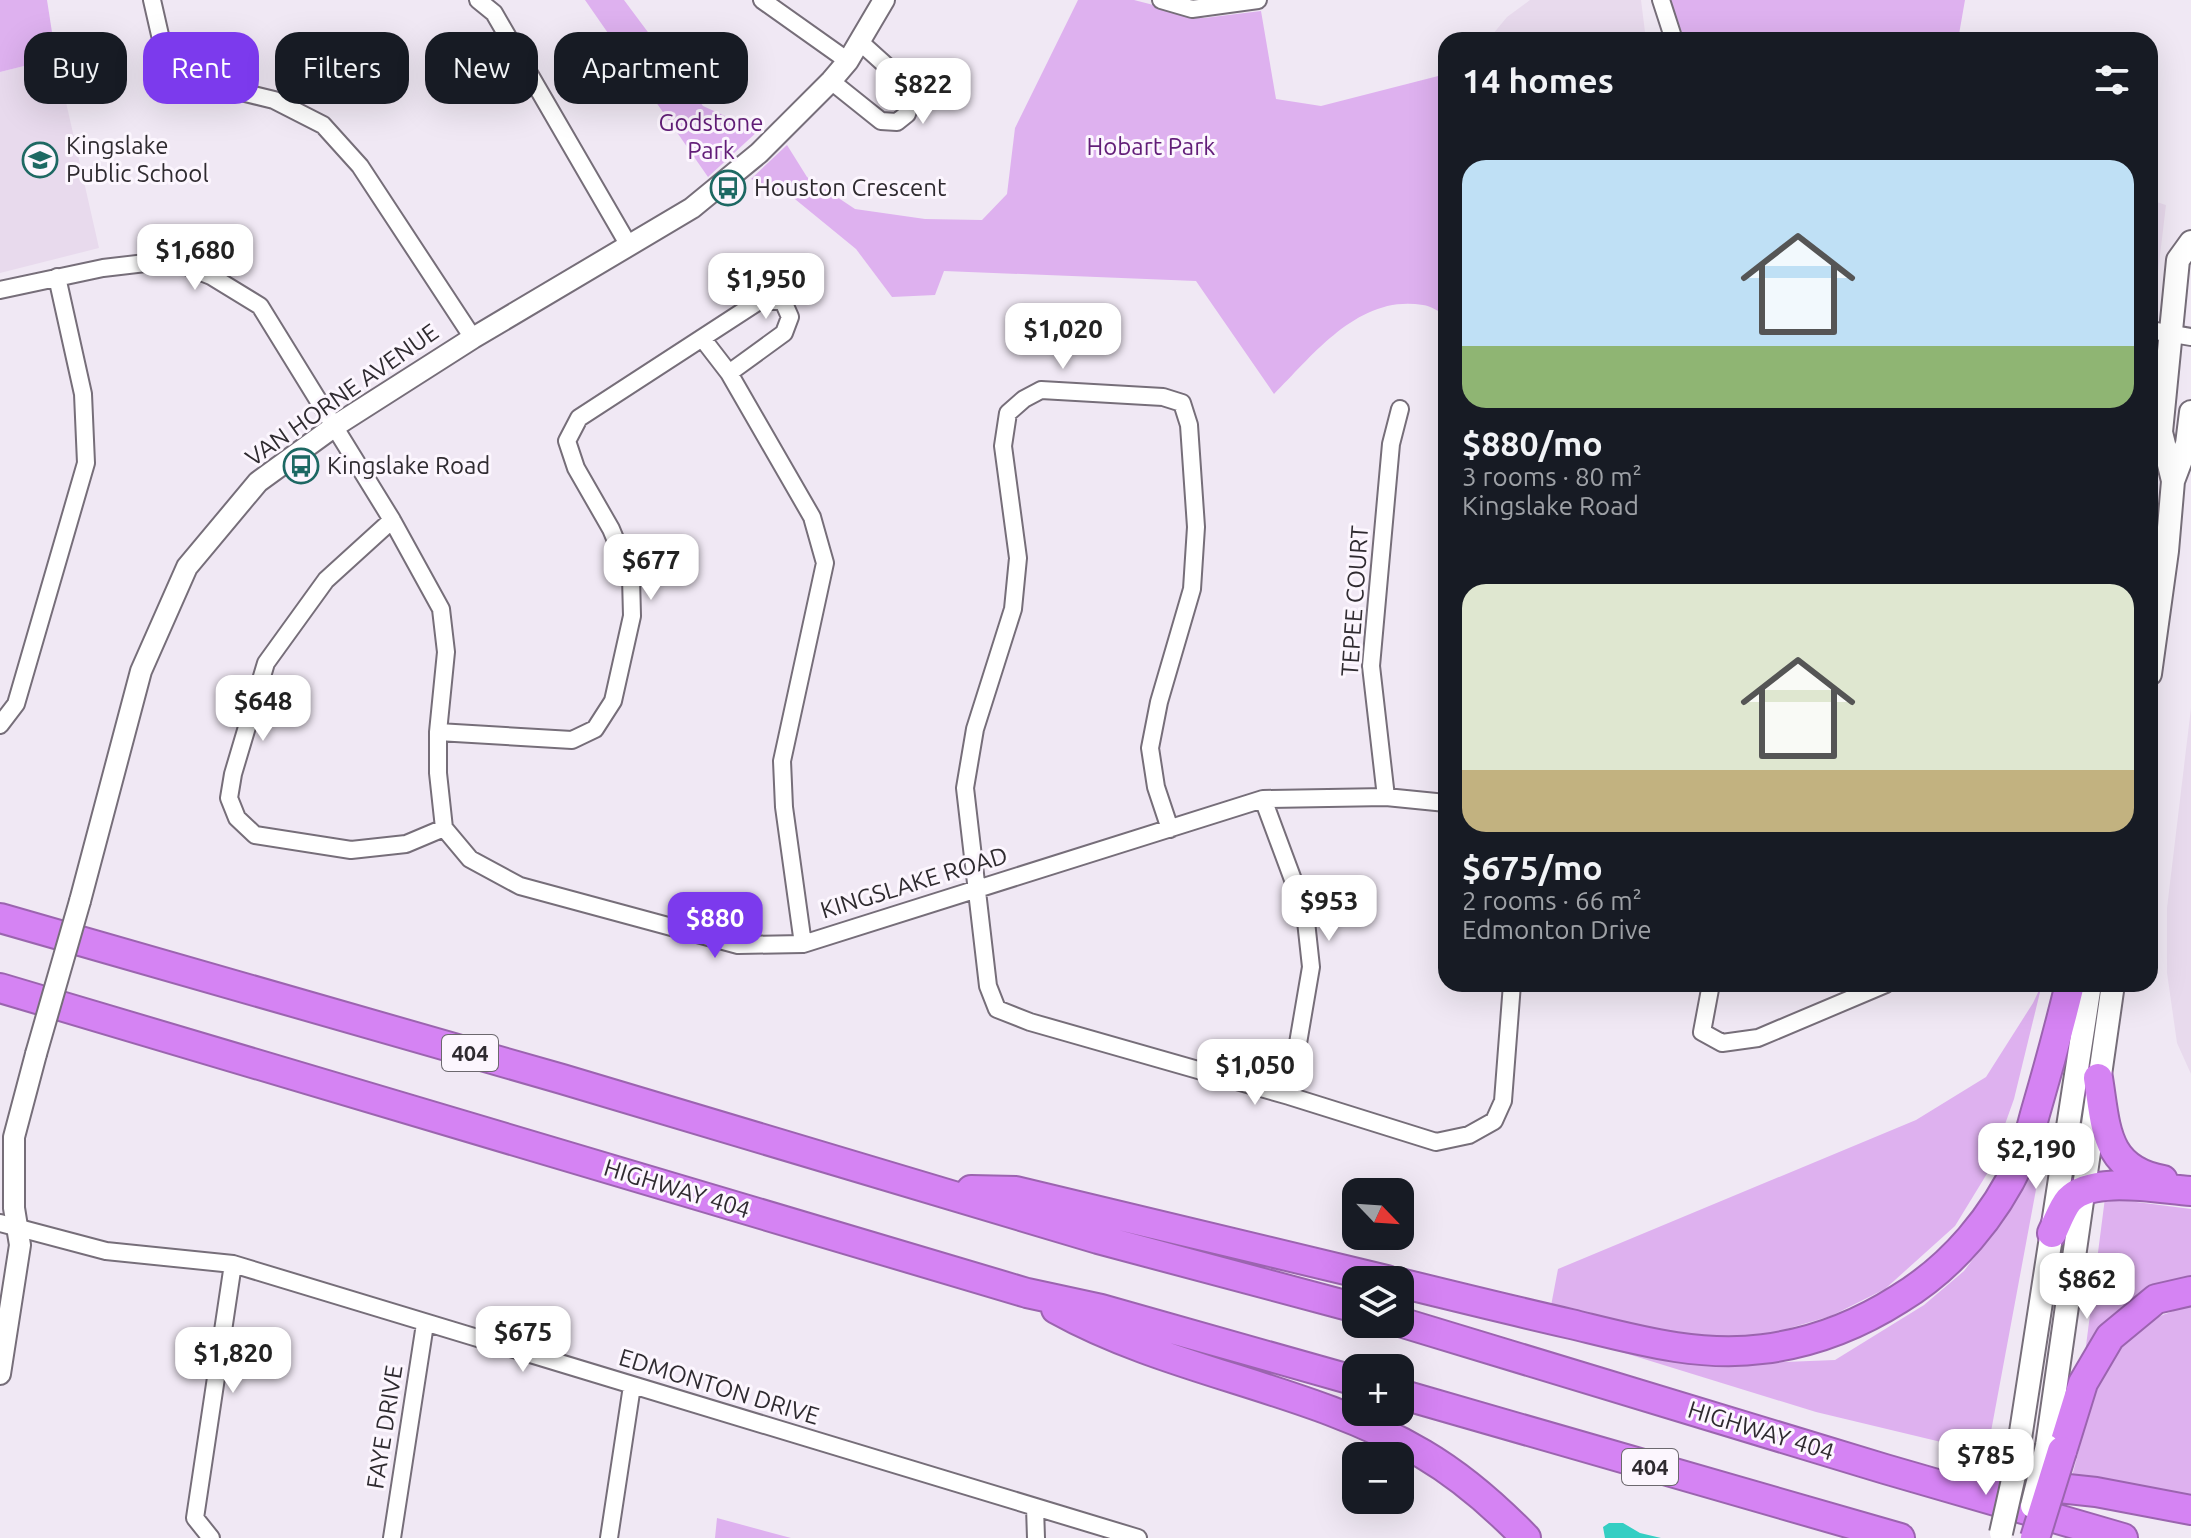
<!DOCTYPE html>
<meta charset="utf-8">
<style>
body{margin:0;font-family:Ubuntu,sans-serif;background:#20242c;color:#f1f3f6;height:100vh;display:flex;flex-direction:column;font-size:30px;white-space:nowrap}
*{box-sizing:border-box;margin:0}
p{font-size:26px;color:#9ea1a6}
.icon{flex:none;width:44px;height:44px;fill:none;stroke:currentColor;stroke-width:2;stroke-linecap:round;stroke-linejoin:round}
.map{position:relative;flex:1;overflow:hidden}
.details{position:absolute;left:1438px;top:32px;width:720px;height:960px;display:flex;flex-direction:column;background:#171b24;border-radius:24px;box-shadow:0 8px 32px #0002}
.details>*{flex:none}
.hud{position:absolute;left:24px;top:32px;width:760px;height:72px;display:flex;gap:16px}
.needle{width:52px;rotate:115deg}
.tools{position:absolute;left:1342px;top:1178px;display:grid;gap:16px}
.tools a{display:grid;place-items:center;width:72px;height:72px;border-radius:16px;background:#171b24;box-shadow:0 8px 32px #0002;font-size:40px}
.price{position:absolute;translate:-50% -68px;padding:0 18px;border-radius:16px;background:#fff;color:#222;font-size:26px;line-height:52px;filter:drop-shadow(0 2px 4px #0008)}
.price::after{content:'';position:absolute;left:50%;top:48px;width:24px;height:18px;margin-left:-12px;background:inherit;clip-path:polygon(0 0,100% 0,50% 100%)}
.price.on{background:#7c3aed;color:#fff}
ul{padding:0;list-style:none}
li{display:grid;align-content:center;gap:16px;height:424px;padding:0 24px}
li span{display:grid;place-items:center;height:248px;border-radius:24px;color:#555}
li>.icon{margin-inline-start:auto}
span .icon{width:144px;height:144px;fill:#fffc;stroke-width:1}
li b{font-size:34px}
h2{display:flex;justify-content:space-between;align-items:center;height:96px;padding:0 24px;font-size:34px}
.pill{padding:0 28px;border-radius:24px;background:#171b24;box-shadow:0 8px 32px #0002;font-size:28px;line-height:72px}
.pill.on{background:#7c3aed;color:#fff}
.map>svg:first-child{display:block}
.built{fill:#e8daed}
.green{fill:#deb1ef}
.water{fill:#34cec3}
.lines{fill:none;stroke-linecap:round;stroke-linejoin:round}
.minor-casing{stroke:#766e79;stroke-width:20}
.tertiary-casing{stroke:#766e79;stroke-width:24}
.secondary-casing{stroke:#766e79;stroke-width:26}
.motorway-casing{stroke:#9b64af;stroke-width:32}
.minor{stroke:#fff;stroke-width:16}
.tertiary{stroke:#fff;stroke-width:20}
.secondary{stroke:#fff;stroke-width:22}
.motorway{stroke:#d583f3;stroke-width:28}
.tertiary-bridge-casing{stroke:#766e79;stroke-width:24;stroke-linecap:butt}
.secondary-bridge-casing{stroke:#766e79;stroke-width:26;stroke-linecap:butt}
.motorway-bridge-casing{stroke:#9b64af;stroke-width:32;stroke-linecap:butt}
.tertiary-bridge{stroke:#fff;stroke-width:20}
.secondary-bridge{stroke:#fff;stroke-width:22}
.motorway-bridge{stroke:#d583f3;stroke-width:28}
.labels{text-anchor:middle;stroke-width:6;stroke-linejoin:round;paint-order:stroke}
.shield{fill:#fcf6fe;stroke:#6c686e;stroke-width:2}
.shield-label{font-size:22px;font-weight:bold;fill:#2f2b30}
.park-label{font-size:24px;fill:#621d78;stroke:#fcf6fe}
.poi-label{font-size:24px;fill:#2f2b30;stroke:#fcf6fe;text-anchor:start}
.street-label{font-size:24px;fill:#2f2b30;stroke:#fcf6fe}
</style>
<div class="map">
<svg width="2191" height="1538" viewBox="0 0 2191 1538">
<rect width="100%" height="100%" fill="#f0e8f4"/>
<path class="built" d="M 1530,0 L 1641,0 L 1646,40 L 1488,40 L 1507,17 Z
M 56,58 L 99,248 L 0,273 L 0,72 Z
M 2150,200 L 2166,205 L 2155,297 L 2150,296 Z
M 2191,708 L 2191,1074 L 2177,1043 L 2167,973 L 2167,908 Z"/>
<path class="green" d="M 0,0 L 47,0 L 56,58 L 0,72 Z
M 585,0 L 624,0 L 703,106 L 758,131 L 708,177 Z
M 1078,0 L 1134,0 L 1204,18 L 1261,11 L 1276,99 L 1321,106 L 1446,74 L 1446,315 C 1439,312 1431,306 1423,305 C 1359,294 1314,354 1274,394 L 1196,281 L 944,271 L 935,295 L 892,297 L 856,249 L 790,195 L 751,179 L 787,145 L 807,177 L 855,209 L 925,219 L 982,220 L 1007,194 L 1015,128 Z
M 1671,0 L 1965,0 L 1958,40 L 1685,40 L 1673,11 Z
M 2042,984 L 2014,1099 L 1988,1172 L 1955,1226 L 1885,1289 L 1831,1316 L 1766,1335 L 1694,1338 L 1550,1311 L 1558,1269 L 1916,1120 L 1986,1077 L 2033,1003 Z
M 2048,1125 L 1987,1453 L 1816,1412 L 1589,1342 L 1732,1364 L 1835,1360 L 1924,1305 L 1964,1271 L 2010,1210 Z
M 2105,1198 L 2191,1209 L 2191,1277 L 2155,1284 L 2106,1323 L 2083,1369 Z
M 2186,1307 L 2191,1307 L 2191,1496 L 2072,1476 C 2084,1436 2092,1373 2121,1342 C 2137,1324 2163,1314 2186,1307 Z
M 717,1518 L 791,1538 L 715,1538 Z"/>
<path class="water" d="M 1609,1523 L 1623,1523 L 1640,1533 L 1661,1538 L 1605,1538 L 1603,1527 Z"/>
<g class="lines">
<g class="minor-casing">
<path id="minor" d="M 152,0 L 160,35 L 170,63 L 192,80 L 274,100 L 323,125 L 360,166 L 473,338
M 478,0 L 494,13 L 628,244
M 762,0 L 848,61
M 1161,0 L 1192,9 L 1258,0
M 1661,0 L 1674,40
M 831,81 L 881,121 L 897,122 L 907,114 L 912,97 L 901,79 L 860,42
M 0,290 L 103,268 L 154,262 L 186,266 L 211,276 L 260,306 L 392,520 L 441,609 L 446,652 L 438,732 L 438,773 L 444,828 L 470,859 L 520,886 L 738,945 L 803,944 L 1263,799 L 1386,797 L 1446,803
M 2150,330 L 2191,337
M 702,338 L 729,373 L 812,517 L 825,563 L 782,761 L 784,807 L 803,944
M 392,520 L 326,580 L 266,663 L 233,774 L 229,798 L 237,818 L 255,835 L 351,850 L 406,844 L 444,828
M 0,725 L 16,704 L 86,463 L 83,394 L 57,277
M 438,732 L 572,740 L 595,729 L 613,701 L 632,616 L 631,577 L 611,529 L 576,468 L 567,441 L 579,418 L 759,301 L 783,301 L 790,317 L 784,333 L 729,373
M 1386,797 L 1371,666 L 1391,444 L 1400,409
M 1263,799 L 1305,912 L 1311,967 L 1289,1096
M 1170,829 L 1156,787 L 1150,748 L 1159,702 L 1192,589 L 1196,527 L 1189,425 L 1182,403 L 1163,397 L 1041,390 L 1024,399 L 1008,413 L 1003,446 L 1018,558 L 1013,609 L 975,729 L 965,788 L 988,986 L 997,1009 L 1030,1022 L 1289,1096 L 1436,1142 L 1469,1135 L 1494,1121 L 1503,1101 L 1512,984
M 1711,984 L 1702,1032 L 1722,1043 L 1758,1038 L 1886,984
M 0,1223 L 106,1251 L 233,1264 L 1138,1538
M 1035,1507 L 1036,1538
M 211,1538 L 195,1518 L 233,1264
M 392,1538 L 425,1324
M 609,1538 L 632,1386"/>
</g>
<g class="tertiary-casing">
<path id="tertiary" d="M 80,901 L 141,671 L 187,567 L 258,482 L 335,426 L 473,338 L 692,208 L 759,153 L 831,81 L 848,61 L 884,0
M 0,1374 L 20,1245 L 14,1208 L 14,1137 L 36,1054"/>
</g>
<g class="secondary-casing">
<path id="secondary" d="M 2173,481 L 2161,432 L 2178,260 L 2191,242
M 2150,674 L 2167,551 L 2173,481 L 2187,444 L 2191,412
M 2047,1446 L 2113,984
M 2015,1471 L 2090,984"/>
</g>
<g class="motorway-casing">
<path id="motorway" d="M 0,918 L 562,1079 L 1098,1239 L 1356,1308
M 0,988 L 1027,1293 L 1101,1309 L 1356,1381
M 2098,1078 C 2106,1127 2104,1169 2163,1180
M 971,1190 L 1016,1191 L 1387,1280
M 2052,1233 C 2057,1223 2062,1208 2069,1200 C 2092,1175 2159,1189 2191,1191
M 1400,1283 C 1457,1297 1514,1311 1571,1324 C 1633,1339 1699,1358 1763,1349 C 1812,1343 1858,1325 1899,1299 C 1952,1267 1995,1216 2021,1159 C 2028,1143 2032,1124 2037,1107 C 2049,1066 2060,1025 2070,984
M 1056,1309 C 1171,1373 1309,1387 1423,1454 C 1462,1477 1495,1506 1526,1538
M 1400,1322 L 1885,1469 L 2123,1538
M 1400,1394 L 1900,1538
M 2062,1451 L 2083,1383 L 2110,1337 L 2156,1299 L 2191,1291
M 1958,1477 L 2096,1492 L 2191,1510"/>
</g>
<use href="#minor" class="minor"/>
<use href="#tertiary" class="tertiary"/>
<use href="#secondary" class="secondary"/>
<use href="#motorway" class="motorway"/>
<g class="tertiary-bridge-casing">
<path id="tertiary-bridge" d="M 36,1054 L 80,901"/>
</g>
<g class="secondary-bridge-casing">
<path id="secondary-bridge" d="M 2032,1506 L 2047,1446
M 2001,1533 L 2015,1471"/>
</g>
<g class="motorway-bridge-casing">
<path id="motorway-bridge" d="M 2035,1538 L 2062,1451"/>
</g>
<use href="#tertiary-bridge" class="tertiary-bridge"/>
<use href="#secondary-bridge" class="secondary-bridge"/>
<use href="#motorway-bridge" class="motorway-bridge"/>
</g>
<defs>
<g id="school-ring" transform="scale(1.8)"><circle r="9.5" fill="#fcf6fe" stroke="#1d6863" stroke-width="1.5"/><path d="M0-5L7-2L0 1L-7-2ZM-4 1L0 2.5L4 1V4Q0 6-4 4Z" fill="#1d6863"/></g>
<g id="bus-ring" transform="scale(1.8)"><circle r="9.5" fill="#fcf6fe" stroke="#1d6863" stroke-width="1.5"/><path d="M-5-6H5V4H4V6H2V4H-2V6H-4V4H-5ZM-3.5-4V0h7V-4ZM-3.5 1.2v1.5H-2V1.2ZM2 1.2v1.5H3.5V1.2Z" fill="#1d6863"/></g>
</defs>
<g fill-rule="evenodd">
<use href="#school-ring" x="40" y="160"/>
<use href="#bus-ring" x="728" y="188"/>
<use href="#bus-ring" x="301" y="466"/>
</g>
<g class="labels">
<g class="shield">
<rect x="442" y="1035" width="56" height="36" rx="6"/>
<rect x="1622" y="1449" width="56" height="36" rx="6"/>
</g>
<g class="shield-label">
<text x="470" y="1061">404</text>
<text x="1650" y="1475">404</text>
</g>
<g class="park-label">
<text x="711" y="131">Godstone<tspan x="711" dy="28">Park</tspan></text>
<text x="1151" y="155">Hobart Park</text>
</g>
<g class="poi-label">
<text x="66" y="154">Kingslake<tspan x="66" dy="28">Public School</tspan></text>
<text x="754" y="196">Houston Crescent</text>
<text x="327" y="474">Kingslake Road</text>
</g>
<g class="street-label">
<text transform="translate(342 395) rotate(-35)" y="8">VAN HORNE AVENUE</text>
<text transform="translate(1355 601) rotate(-86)" y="8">TEPEE COURT</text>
<text transform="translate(914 883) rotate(-17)" y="8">KINGSLAKE ROAD</text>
<text transform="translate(677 1189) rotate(17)" y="8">HIGHWAY 404</text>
<text transform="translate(719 1387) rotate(17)" y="8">EDMONTON DRIVE</text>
<text transform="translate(385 1427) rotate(-81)" y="8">FAYE DRIVE</text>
<text transform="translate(1761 1431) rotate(17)" y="8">HIGHWAY 404</text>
</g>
</g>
</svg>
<div class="tools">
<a><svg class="needle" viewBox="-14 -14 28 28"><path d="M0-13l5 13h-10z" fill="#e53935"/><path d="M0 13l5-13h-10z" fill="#9ea1a6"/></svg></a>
<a><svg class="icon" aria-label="layers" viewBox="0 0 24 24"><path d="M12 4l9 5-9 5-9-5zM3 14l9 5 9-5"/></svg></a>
<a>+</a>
<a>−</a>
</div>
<b class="price" style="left:923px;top:126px">$822</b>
<b class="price" style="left:195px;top:292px">$1,680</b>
<b class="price" style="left:766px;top:321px">$1,950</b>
<b class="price" style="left:1063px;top:371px">$1,020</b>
<b class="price" style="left:651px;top:602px">$677</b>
<b class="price" style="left:263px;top:743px">$648</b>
<b class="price" style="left:1329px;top:943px">$953</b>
<b class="price on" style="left:715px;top:960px">$880</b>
<b class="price" style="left:1255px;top:1107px">$1,050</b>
<b class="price" style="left:2036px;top:1191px">$2,190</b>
<b class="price" style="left:2087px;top:1321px">$862</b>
<b class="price" style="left:523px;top:1374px">$675</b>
<b class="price" style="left:233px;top:1395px">$1,820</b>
<b class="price" style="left:1986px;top:1497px">$785</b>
<div class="hud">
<a class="pill">Buy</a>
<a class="pill on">Rent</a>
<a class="pill">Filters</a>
<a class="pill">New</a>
<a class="pill">Apartment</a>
</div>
<section class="details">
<h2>14 homes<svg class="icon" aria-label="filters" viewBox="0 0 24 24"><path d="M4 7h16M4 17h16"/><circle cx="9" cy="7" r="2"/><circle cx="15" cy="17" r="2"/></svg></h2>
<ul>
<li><span style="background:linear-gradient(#bfe0f5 75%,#8fb573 0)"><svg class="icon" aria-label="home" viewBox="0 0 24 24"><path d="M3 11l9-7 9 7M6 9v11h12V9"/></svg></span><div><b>$880/mo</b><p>3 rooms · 80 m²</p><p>Kingslake Road</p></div></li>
<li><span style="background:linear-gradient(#dfe7d0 75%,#c2b280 0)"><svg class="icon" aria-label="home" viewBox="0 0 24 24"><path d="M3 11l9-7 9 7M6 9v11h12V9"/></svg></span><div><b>$675/mo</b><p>2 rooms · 66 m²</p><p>Edmonton Drive</p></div></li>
</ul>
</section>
</div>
